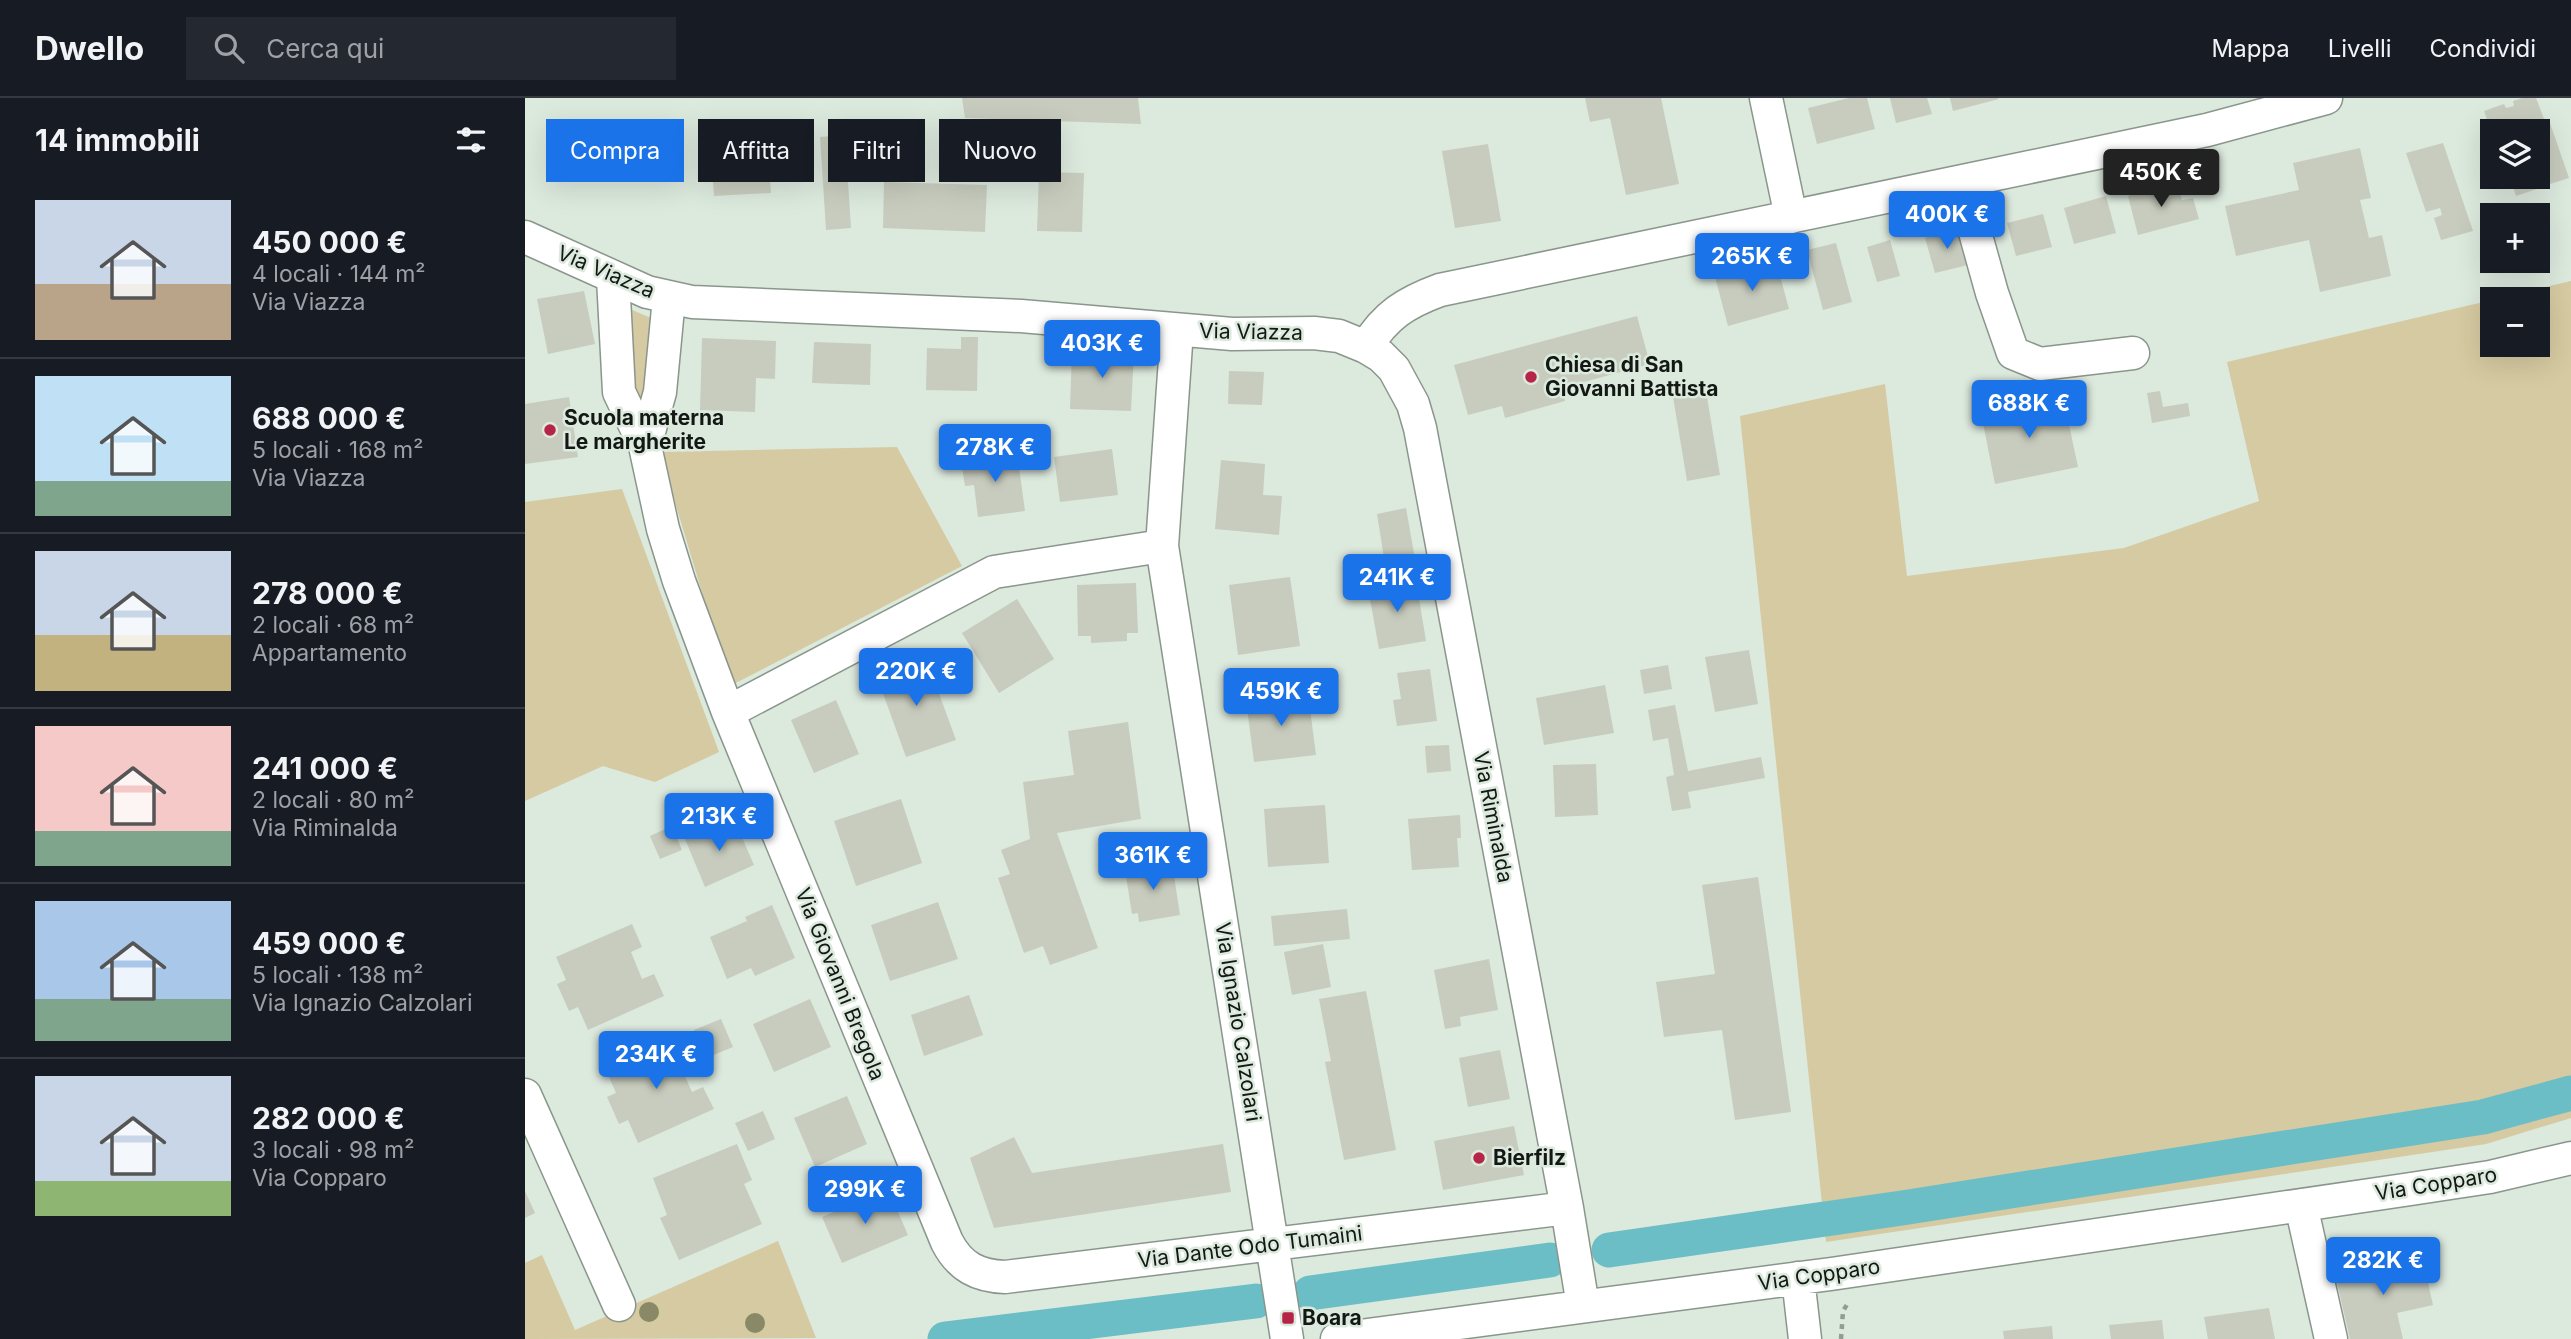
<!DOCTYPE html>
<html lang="it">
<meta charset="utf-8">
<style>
body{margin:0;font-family:Inter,sans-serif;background:#242831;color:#f1f3f6;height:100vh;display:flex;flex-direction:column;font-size:26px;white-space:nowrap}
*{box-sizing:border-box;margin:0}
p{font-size:23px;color:#9ea1a6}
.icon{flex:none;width:38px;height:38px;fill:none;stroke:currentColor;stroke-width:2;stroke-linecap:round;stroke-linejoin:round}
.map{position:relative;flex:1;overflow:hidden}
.sheet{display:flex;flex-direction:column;background:#171b24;width:525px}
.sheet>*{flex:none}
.hud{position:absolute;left:21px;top:21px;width:665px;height:63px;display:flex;gap:14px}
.buttons{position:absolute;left:1955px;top:21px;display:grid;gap:14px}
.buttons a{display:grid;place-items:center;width:70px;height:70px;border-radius:0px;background:#171b24;box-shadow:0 7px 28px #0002;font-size:35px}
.price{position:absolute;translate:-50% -60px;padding:0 16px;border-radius:7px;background:#1a73e8;color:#fff;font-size:23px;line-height:46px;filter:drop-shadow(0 2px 4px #0008)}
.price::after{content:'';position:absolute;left:50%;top:42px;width:21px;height:16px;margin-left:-10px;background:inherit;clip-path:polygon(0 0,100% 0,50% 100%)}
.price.selected{background:#222;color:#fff}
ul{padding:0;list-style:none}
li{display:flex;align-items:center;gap:21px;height:175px;padding:0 35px}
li+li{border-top:2px solid #363941}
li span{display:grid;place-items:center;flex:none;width:196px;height:140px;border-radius:0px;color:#555}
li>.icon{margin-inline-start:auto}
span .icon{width:84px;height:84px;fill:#fffc;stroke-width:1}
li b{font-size:30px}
h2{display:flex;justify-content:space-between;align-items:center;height:84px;padding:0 35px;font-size:30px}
.pill{padding:0 24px;border-radius:0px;background:#171b24;box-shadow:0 7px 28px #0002;font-size:24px;line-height:63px}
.pill.selected{background:#1a73e8;color:#fff}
header{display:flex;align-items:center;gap:42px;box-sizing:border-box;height:98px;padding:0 35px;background:#171b24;border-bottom:2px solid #363941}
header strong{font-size:33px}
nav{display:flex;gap:38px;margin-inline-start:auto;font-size:24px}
.search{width:490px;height:63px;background:#242831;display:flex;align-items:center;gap:18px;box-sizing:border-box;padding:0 24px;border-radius:0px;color:#9ea1a6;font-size:26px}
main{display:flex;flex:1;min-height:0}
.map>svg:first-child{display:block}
.green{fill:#d5caa1}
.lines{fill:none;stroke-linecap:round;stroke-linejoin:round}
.canal{stroke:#6bbec6;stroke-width:35}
.building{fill:#c7ccbe}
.minor-casing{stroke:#8a968c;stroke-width:35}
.path{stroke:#929c93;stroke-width:4.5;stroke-dasharray:5 5;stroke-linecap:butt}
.minor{stroke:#fff;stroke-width:32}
.tree{fill:#898867}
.poi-dot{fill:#b62548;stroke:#dce9dd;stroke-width:2.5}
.labels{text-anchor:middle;stroke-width:5;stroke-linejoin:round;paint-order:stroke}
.street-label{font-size:21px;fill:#141814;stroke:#dce9dd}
.poi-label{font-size:21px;font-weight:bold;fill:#141814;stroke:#dce9dd;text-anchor:start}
</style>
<header>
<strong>Dwello</strong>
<div class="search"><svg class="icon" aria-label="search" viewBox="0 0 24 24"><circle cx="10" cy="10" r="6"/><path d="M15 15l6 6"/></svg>Cerca qui</div>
<nav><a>Mappa</a><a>Livelli</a><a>Condividi</a></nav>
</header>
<main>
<section class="sheet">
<h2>14 immobili<svg class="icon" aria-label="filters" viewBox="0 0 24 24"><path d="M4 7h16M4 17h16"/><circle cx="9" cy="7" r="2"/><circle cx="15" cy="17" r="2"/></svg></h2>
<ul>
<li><span style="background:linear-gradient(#c9d6e8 60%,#b9a48a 0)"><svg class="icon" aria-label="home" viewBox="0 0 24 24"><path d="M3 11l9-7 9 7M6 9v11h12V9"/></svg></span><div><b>450 000 €</b><p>4 locali · 144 m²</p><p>Via Viazza</p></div></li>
<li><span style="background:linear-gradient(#bfe0f5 75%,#7fa58c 0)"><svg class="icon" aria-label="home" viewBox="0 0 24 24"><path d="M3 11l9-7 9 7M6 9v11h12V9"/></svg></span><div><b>688 000 €</b><p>5 locali · 168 m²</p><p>Via Viazza</p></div></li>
<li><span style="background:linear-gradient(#c9d6e8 60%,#c2b280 0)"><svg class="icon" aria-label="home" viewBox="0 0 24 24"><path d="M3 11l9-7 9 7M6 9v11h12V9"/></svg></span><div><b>278 000 €</b><p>2 locali · 68 m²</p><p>Appartamento</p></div></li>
<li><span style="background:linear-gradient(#f6c9c9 75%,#7fa58c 0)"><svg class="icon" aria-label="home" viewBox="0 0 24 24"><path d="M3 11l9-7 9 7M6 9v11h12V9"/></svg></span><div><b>241 000 €</b><p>2 locali · 80 m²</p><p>Via Riminalda</p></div></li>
<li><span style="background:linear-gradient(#a9c7e8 70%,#7fa58c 0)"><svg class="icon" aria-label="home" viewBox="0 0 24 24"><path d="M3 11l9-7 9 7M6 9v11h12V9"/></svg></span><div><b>459 000 €</b><p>5 locali · 138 m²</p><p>Via Ignazio Calzolari</p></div></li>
<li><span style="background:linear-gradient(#c9d6e8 75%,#8fb573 0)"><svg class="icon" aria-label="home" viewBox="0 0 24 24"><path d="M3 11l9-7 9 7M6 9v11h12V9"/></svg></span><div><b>282 000 €</b><p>3 locali · 98 m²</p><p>Via Copparo</p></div></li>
</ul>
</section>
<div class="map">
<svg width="2046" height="1241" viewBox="0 0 2046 1241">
<rect width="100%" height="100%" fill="#dce9dd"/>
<path class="green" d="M 2046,183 L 2046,1020 L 1961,1046 L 1301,1144 L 1215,318 L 1360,286 L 1382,478 L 1599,450 L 1734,403 L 1702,264 L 1967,202 L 1967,247 L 2012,247 L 2012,201 L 1968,201 Z
M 105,211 L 133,223 L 116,322 L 106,293 Z
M 372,349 L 437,468 L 205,588 L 135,354 Z
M 97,391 L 194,654 L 130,684 L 78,668 L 0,703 L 0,404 Z
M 253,1143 L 291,1240 L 0,1241 L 0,1165 L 17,1157 L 50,1232 Z"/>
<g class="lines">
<path class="canal" d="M 1084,1152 L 1377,1110 L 1958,1019 L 2046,995
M 785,1195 L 1025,1162
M 420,1241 L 731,1203"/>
</g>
<path class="building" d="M 437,0 L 613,0 L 616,26 L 440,20 Z
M 1060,0 L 1136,0 L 1154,86 L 1101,97 L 1085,20 L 1065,24 Z
M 1324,0 L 1342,0 L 1350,31 L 1292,46 L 1283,10 Z
M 1365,0 L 1402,0 L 1407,16 L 1371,25 Z
M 1425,0 L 1473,0 L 1474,1 L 1428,13 Z
M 1997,0 L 2011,0 L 2021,26 L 2025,25 L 2044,80 L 2022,87 L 2020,80 L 2009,83 L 2012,91 L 1991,98 L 1985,79 L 2012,79 L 2012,33 L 1966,33 L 1959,13 L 1979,6 L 1981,10 L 1989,8 L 1988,3 Z
M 320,37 L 326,130 L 301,132 L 295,39 Z
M 242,41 L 246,95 L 189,98 L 185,45 Z
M 1918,45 L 1948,133 L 1916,142 L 1909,120 L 1917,117 L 1915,110 L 1901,114 L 1881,55 Z
M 963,46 L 976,123 L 930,130 L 917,53 Z
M 1835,50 L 1846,100 L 1835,102 L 1844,140 L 1857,137 L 1866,178 L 1795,194 L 1784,142 L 1711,158 L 1700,108 L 1774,92 L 1768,65 Z
M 514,74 L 559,75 L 557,134 L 512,133 Z
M 359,84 L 462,87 L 460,134 L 358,130 Z
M 1651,85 L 1657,102 L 1668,100 L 1674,121 L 1613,137 L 1603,98 Z
M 1581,98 L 1591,135 L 1549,146 L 1539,110 Z
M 1518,116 L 1527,149 L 1491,158 L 1482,125 Z
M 1433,130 L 1443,167 L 1410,175 L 1400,140 Z
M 1365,142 L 1375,178 L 1352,184 L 1342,149 Z
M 1311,145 L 1327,204 L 1298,212 L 1282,152 Z
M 1251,163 L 1264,211 L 1203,228 L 1190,179 Z
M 59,193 L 70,246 L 23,256 L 12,201 Z
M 1112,218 L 1125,266 L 1037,290 L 1040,303 L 980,320 L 977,308 L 943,317 L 929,267 Z
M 436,239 L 453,239 L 452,293 L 401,292 L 402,250 L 436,251 Z
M 177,240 L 251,243 L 250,281 L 231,280 L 230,314 L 175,312 Z
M 289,244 L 346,246 L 345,287 L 287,285 Z
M 547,251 L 609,253 L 606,313 L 545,311 Z
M 704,273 L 739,274 L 737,307 L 703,306 Z
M 1181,293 L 1195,377 L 1162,383 L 1148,299 Z
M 1635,293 L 1638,309 L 1663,305 L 1665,318 L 1627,325 L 1622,295 Z
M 1538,298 L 1553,369 L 1470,386 L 1456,315 Z
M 44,299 L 53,359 L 0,366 L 0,306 Z
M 587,351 L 593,397 L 535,404 L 529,359 Z
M 492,355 L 500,413 L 453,419 L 449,387 L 440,388 L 436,363 Z
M 696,362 L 740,366 L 738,397 L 757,398 L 754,437 L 690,431 Z
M 881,410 L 890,461 L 860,466 L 852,416 Z
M 765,479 L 775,548 L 713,557 L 704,487 Z
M 891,482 L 901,543 L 854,551 L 843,490 Z
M 611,485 L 613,535 L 602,535 L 602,543 L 566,545 L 566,538 L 553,538 L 552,487 Z
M 492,501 L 529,561 L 474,595 L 437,535 Z
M 1224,552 L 1233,606 L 1190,614 L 1180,559 Z
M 395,560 L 402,581 L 408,579 L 431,642 L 381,659 L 351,576 Z
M 1143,567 L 1147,591 L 1119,596 L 1115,572 Z
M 905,571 L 912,623 L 872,628 L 868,602 L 876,601 L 872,575 Z
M 1080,587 L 1089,635 L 1019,647 L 1011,600 Z
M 783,595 L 791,657 L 729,664 L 721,602 Z
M 311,602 L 334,656 L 289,675 L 266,622 Z
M 1150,607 L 1163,673 L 1236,659 L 1240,680 L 1163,694 L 1166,710 L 1147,713 L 1141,679 L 1149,677 L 1143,640 L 1128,643 L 1123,612 Z
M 603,624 L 616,721 L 532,735 L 573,850 L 525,867 L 518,848 L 499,855 L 473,780 L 485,776 L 476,752 L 505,741 L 498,684 L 549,677 L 543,633 Z
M 924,647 L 926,673 L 902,675 L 900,648 Z
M 1071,666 L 1073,717 L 1030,719 L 1028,667 Z
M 376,701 L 397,765 L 331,788 L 309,723 Z
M 800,707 L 804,765 L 743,769 L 739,711 Z
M 935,717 L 936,740 L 932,740 L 934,769 L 887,772 L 883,721 Z
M 209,721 L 229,767 L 180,789 L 160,741 Z
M 147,728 L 157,752 L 135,761 L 125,738 Z
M 647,765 L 655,817 L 614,824 L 613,815 L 607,816 L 600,772 Z
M 1233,779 L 1266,1014 L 1210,1022 L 1197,932 L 1139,939 L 1131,884 L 1190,876 L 1177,787 Z
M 413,804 L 433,861 L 365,883 L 346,827 Z
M 247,807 L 270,860 L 230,878 L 226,870 L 202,881 L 185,839 L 222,823 L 220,819 Z
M 822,811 L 825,841 L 749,848 L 746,818 Z
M 107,826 L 117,849 L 106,854 L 117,881 L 129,876 L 139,898 L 63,932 L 53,909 L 44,913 L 32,886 L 41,882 L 31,859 Z
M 798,846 L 806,889 L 767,897 L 759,854 Z
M 964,861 L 973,912 L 935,919 L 936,928 L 920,931 L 909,872 Z
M 841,893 L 871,1052 L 819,1062 L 800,964 L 806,963 L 794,901 Z
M 444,897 L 458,937 L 399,958 L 386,917 Z
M 285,901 L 306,949 L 249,974 L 228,926 Z
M 196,921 L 208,949 L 181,960 L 169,932 Z
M 156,939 L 167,962 L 155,967 L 167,994 L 178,989 L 189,1011 L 113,1045 L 103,1022 L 94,1026 L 82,999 L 91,995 L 81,972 Z
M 975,952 L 985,1001 L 943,1009 L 934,960 Z
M 322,998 L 342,1046 L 290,1069 L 269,1020 Z
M 238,1013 L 250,1041 L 223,1053 L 210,1025 Z
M 989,1028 L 999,1077 L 918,1092 L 909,1043 Z
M 489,1039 L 507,1075 L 698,1046 L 706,1094 L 469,1130 L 445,1060 Z
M 212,1046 L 227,1082 L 219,1086 L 237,1126 L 154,1162 L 135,1120 L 142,1117 L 128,1080 Z
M 363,1091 L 383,1137 L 317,1165 L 297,1119 Z
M 0,1093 L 10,1115 L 0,1120 Z
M 1897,1158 L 1908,1207 L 1872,1215 L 1878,1241 L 1825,1241 L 1810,1176 Z
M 1744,1210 L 1750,1241 L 1683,1241 L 1679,1219 Z
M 1637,1222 L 1639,1241 L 1586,1241 L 1584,1227 Z
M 1527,1228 L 1528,1241 L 1479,1241 L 1478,1233 Z"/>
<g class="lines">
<g class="minor-casing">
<path id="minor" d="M 1241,0 L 1266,119
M 1436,84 L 1467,195 L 1488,255 L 1515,266 L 1608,255
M 0,139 L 122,194 L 167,204 L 496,218 L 707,236 L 789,235 L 814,238 L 841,249 L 856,258 L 869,271 L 888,306 L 895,330 L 1042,1110 L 1058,1208
M 88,180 L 94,294 L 120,348 L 138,431 L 154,483 L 203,614 L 422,1144 C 435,1169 453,1178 480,1179 L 1042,1110
M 652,232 L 637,448 L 762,1241
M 841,249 C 861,217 880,205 915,192 L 1682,32 L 1801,0
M 120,348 L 135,294 L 144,200
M 203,614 L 469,474 L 637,448
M 0,997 L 94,1207
M 1776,1107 L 1806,1241
M 1273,1180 L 1280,1241
M 812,1241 L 1306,1176 L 1879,1092 L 1965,1079 L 2046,1060"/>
</g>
<path class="path" d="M 1316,1241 L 1318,1213 L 1323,1205"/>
<use href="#minor" class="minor"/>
</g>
<g class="tree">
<circle cx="124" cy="1214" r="10"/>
<circle cx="230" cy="1225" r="10"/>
</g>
<g class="poi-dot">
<circle cx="1006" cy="279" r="7"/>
<circle cx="25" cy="332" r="7"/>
<circle cx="954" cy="1060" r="7"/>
<rect x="756" y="1213" width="14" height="14" rx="3.5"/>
</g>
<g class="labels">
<g class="street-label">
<text transform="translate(81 174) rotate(23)" y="7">Via Viazza</text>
<text transform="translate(726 234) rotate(1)" y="7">Via Viazza</text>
<text transform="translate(968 719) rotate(79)" y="7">Via Riminalda</text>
<text transform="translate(315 886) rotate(68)" y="7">Via Giovanni Bregola</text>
<text transform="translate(713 924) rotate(81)" y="7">Via Ignazio Calzolari</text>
<text transform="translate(1911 1086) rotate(-9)" y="7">Via Copparo</text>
<text transform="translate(725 1149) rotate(-7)" y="7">Via Dante Odo Tumaini</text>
<text transform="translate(1294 1177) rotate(-8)" y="7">Via Copparo</text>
</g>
<g class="poi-label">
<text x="1020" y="274">Chiesa di San<tspan x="1020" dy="24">Giovanni Battista</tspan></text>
<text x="39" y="327">Scuola materna<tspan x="39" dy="24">Le margherite</tspan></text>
<text x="968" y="1067">Bierfilz</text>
<text x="777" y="1227">Boara</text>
</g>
</g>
</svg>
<div class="buttons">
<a><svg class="icon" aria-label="layers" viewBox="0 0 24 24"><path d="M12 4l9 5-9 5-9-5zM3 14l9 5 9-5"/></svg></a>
<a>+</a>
<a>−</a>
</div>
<b class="price selected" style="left:1636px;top:111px">450K €</b>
<b class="price" style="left:1422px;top:153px">400K €</b>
<b class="price" style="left:1227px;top:195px">265K €</b>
<b class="price" style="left:577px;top:282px">403K €</b>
<b class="price" style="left:1504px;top:342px">688K €</b>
<b class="price" style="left:470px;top:386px">278K €</b>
<b class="price" style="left:872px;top:516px">241K €</b>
<b class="price" style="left:391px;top:610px">220K €</b>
<b class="price" style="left:756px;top:630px">459K €</b>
<b class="price" style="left:194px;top:755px">213K €</b>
<b class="price" style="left:628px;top:794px">361K €</b>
<b class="price" style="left:131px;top:993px">234K €</b>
<b class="price" style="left:340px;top:1128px">299K €</b>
<b class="price" style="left:1858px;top:1199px">282K €</b>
<div class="hud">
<a class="pill selected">Compra</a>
<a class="pill">Affitta</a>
<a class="pill">Filtri</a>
<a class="pill">Nuovo</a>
</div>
</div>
</main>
